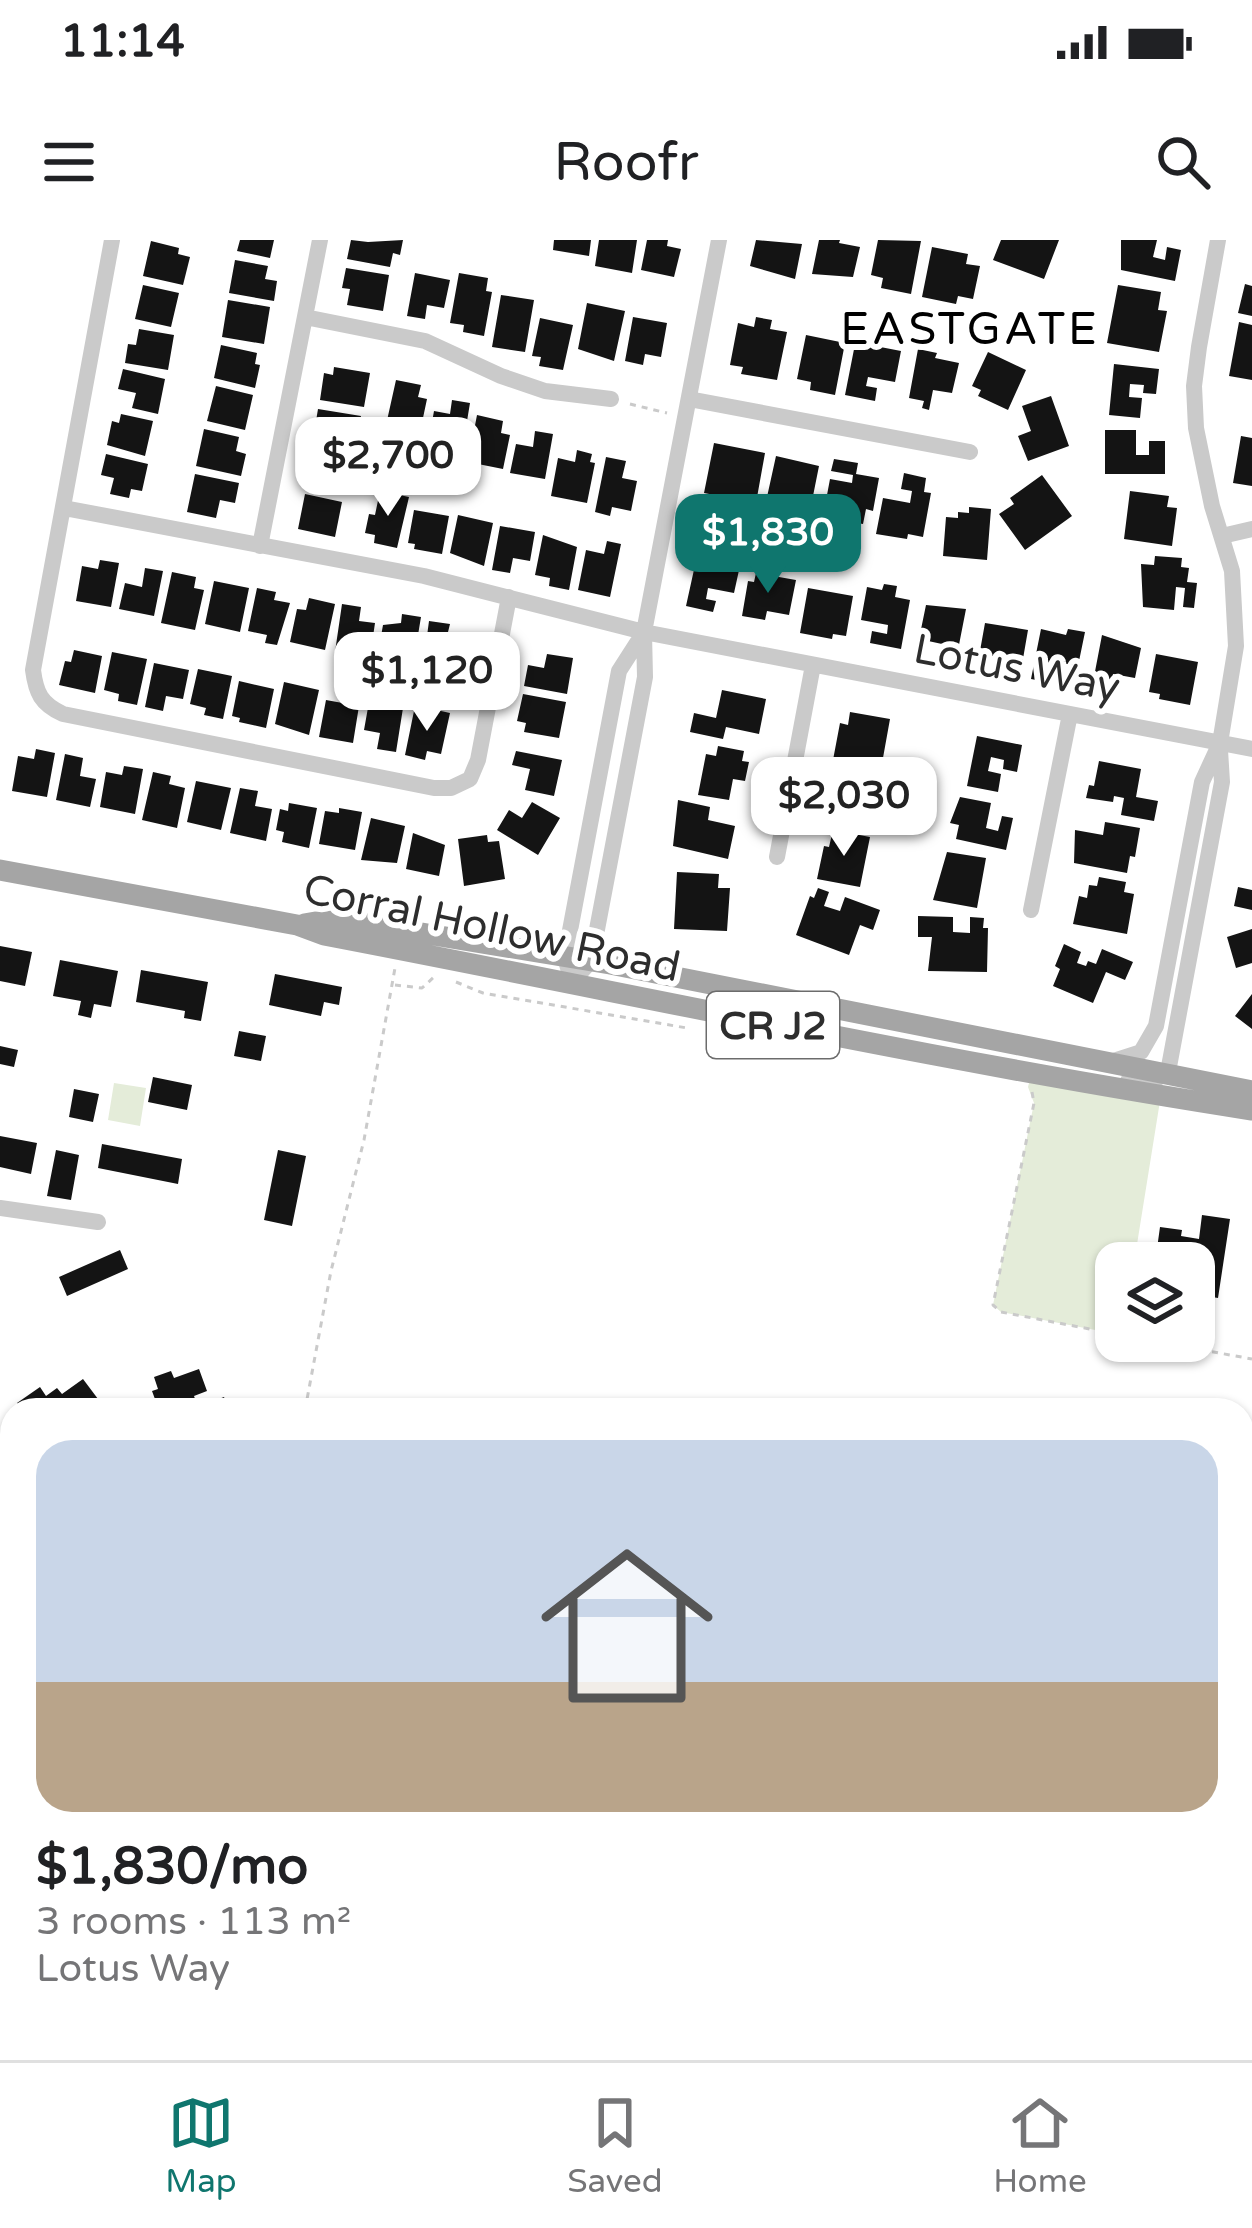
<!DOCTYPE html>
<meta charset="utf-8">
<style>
body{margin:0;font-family:"Varela Round",sans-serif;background:#f2f2f2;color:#202124;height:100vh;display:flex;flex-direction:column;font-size:45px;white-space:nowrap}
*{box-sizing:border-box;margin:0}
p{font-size:39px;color:#757577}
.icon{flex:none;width:66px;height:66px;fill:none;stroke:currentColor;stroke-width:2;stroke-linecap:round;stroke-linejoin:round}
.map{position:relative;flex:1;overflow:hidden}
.panel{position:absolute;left:0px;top:1158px;width:1254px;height:663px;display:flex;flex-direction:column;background:#fff;border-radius:36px 36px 0 0;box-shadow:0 3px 9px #0004}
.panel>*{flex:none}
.fabs{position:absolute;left:1095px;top:1002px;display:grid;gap:24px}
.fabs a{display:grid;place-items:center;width:120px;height:120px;border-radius:24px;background:#fff;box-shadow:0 3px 9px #0004;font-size:60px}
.price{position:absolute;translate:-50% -102px;padding:0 27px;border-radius:24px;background:#fff;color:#222;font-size:39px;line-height:78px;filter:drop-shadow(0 3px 6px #0008)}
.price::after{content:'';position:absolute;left:50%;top:72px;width:36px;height:27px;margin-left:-18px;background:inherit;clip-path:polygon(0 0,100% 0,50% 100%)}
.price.selected{background:#0f766e;color:#fff}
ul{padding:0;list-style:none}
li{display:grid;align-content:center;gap:24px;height:636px;padding:0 36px}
li span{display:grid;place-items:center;height:372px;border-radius:36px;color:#555}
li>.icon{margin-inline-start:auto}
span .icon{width:216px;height:216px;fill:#fffc;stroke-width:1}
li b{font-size:51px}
.status{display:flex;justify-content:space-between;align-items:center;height:84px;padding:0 60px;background:#fff;direction:ltr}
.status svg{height:33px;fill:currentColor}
header{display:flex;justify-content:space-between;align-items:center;height:156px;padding:0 36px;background:#fff;font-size:54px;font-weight:600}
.dock{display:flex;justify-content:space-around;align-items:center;height:168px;border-top:3px solid #e0e0e0;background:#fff;font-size:33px;color:#757577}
.dock a{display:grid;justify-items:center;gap:6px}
.dock .selected{color:#0f766e}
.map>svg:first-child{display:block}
.green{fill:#e4ecd9}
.building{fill:#141414}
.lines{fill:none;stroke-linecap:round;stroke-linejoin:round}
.path{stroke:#cacaca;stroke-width:3;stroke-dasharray:6 6;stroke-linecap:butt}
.minor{stroke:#cacaca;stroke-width:16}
.major{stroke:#a5a5a5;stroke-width:21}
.labels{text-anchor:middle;stroke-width:12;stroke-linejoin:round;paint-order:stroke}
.shield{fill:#fff;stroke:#6c6c6c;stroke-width:3}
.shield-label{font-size:39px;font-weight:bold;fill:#2d2d2d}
.street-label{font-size:42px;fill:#2d2d2d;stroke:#fff}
.neighbourhood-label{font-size:45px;letter-spacing:3px;fill:#000;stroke:#fff}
</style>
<div class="status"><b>11:14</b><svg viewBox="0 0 49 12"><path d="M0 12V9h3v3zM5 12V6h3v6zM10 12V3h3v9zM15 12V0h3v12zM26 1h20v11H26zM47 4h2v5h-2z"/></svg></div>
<header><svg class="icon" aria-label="menu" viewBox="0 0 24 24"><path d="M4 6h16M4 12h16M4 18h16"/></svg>Roofr<svg class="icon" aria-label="search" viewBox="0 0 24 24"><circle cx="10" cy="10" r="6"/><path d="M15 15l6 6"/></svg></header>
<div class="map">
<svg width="1252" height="1820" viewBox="0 0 1252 1820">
<rect width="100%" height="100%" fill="#fff"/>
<path class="green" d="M 1030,839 L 1160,861 L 1134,1023 L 1116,1023 L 1116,1094 L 1001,1072 L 993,1065 L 1034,863 L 1028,847 Z
M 114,843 L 146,848 L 140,886 L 108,880 Z"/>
<path class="building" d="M 240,0 L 274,0 L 270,18 L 237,11 Z
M 351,0 L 368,2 L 403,0 L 400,15 L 393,13 L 390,27 L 347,19 Z
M 554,0 L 591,0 L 589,16 L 553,10 Z
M 599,0 L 637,0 L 632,33 L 595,26 Z
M 647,0 L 668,0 L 667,6 L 681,9 L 674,37 L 641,30 Z
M 756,0 L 802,4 L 795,39 L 750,26 Z
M 819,0 L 840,0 L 839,3 L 860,7 L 853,37 L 812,34 Z
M 878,0 L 921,1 L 911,54 L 881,48 L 883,38 L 871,35 Z
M 1001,0 L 1059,0 L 1044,39 L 993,20 Z
M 1121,0 L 1157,0 L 1153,17 L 1165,20 L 1167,7 L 1181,10 L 1175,41 L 1121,30 Z
M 151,1 L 179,8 L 178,14 L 190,17 L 183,45 L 143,36 Z
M 932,7 L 968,14 L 966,24 L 980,26 L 973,59 L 958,56 L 956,64 L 922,57 Z
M 235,20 L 268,26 L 265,39 L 277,41 L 274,61 L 229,53 Z
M 346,28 L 389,35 L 383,71 L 347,65 L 350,49 L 342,48 Z
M 415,33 L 450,40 L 444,68 L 427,65 L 425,79 L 407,76 Z
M 459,33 L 488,38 L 486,51 L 492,52 L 484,96 L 463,92 L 464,85 L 450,83 Z
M 1245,44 L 1252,46 L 1252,76 L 1238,73 Z
M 143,45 L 179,53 L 171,87 L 135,79 Z
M 1118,45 L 1161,52 L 1158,70 L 1167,71 L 1159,112 L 1107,103 Z
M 501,55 L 534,60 L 525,112 L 492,107 Z
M 228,60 L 270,67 L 264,104 L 222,97 Z
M 587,63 L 625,71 L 614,121 L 578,109 Z
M 633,77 L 667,83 L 661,117 L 645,114 L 643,125 L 625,121 Z
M 756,77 L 772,80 L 770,89 L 787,92 L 777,140 L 741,134 L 743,127 L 730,125 L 738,83 L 754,87 Z
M 540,78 L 573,85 L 563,130 L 539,126 L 541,117 L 532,116 Z
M 1239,82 L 1252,85 L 1252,140 L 1229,136 Z
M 139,89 L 174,95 L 168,130 L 125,123 L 128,104 L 136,105 Z
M 857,94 L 872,97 L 870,105 L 901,111 L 895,142 L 868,137 L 866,146 L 877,148 L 875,161 L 845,155 Z
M 806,95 L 845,103 L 835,155 L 810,150 L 811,142 L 797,139 Z
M 221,105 L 257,113 L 255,124 L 260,125 L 255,148 L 214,138 Z
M 918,109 L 937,113 L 935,118 L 959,123 L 952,153 L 933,150 L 929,170 L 922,168 L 924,161 L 909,158 Z
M 988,112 L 1026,130 L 1008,170 L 978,156 L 981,150 L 972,146 Z
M 1114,124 L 1159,129 L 1156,154 L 1143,153 L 1144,145 L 1130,144 L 1129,157 L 1142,158 L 1140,178 L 1109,175 Z
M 334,127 L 370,133 L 364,167 L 320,160 L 324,133 L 333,135 Z
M 123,129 L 165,139 L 158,174 L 132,168 L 136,153 L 118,149 Z
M 396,140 L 421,145 L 418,157 L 427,159 L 420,192 L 386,185 Z
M 216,146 L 253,155 L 245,190 L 207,181 Z
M 1051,156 L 1069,206 L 1028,221 L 1018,196 L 1031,191 L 1022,166 Z
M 452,160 L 470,163 L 462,211 L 428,205 L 434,171 L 450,174 Z
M 318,169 L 361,176 L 355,212 L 329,208 L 331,190 L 315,187 Z
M 121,174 L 153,181 L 145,216 L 107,205 L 112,181 L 119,183 Z
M 477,175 L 503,181 L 501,193 L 510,195 L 503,229 L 468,222 Z
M 204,189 L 239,197 L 236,211 L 246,214 L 241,236 L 196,226 Z
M 1105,190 L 1136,190 L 1136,215 L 1149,215 L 1149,201 L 1165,201 L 1165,234 L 1105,234 Z
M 535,191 L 553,194 L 545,239 L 510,233 L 516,204 L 533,207 Z
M 1241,196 L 1252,198 L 1252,246 L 1233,243 Z
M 714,203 L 765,213 L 756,263 L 704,253 Z
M 577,210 L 592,214 L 590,222 L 595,223 L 587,263 L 551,256 L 558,218 L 575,222 Z
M 314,212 L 354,219 L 347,254 L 304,246 Z
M 106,214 L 148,224 L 142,251 L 131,249 L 129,258 L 110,254 L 114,238 L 101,235 Z
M 776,216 L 819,226 L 811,266 L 767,257 Z
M 606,217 L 626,221 L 622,238 L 637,241 L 631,271 L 612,267 L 610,276 L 595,272 Z
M 834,219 L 858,223 L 856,234 L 879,238 L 873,271 L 866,269 L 863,284 L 845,281 L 847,275 L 824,271 L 830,239 L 852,243 L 853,235 L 831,231 Z
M 904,233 L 926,238 L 924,252 L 931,253 L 923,297 L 908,294 L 907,299 L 876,294 L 883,258 L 910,263 L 912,251 L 901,249 Z
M 195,234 L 239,243 L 235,263 L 220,260 L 216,278 L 187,272 Z
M 1042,235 L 1072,276 L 1025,310 L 999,274 L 1014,264 L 1010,258 Z
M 380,251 L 409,257 L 397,308 L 374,303 L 375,295 L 365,293 L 369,274 L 375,275 Z
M 1130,251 L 1169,256 L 1167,267 L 1177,268 L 1172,306 L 1124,299 Z
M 305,254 L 342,262 L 335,297 L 298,289 Z
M 969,267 L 991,269 L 987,320 L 943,316 L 946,277 L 958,278 L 958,272 L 969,273 Z
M 414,270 L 449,276 L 442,314 L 414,309 L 415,304 L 408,303 Z
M 458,275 L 493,283 L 484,326 L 450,313 Z
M 500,286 L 535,292 L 530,321 L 513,318 L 510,333 L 492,330 Z
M 543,295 L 577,307 L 569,350 L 549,346 L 550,338 L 535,335 Z
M 607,301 L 621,304 L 610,357 L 578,350 L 586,310 L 604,314 Z
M 697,316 L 741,321 L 734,353 L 708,348 L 706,359 L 716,361 L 713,372 L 686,366 Z
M 1155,316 L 1182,318 L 1181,327 L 1189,328 L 1187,342 L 1197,343 L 1194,368 L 1183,367 L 1185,348 L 1176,347 L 1174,370 L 1143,367 L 1141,324 L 1154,325 Z
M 100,320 L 119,323 L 111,367 L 76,361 L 82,326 L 98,329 Z
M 145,328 L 163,331 L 154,376 L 119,369 L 125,343 L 142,347 Z
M 172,332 L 196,337 L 194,348 L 204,350 L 195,390 L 161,383 Z
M 756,333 L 796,340 L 789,375 L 767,371 L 765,380 L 742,376 L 748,341 L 754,342 Z
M 214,341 L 249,348 L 240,392 L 205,384 Z
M 884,344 L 897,346 L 895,357 L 910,360 L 901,409 L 870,403 L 872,391 L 887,394 L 888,385 L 861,380 L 867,347 L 882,350 Z
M 257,348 L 276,352 L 274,360 L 290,363 L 277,405 L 265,403 L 267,395 L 248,391 Z
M 808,348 L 853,356 L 846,396 L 833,394 L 832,399 L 800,393 Z
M 309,358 L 335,364 L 325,410 L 290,402 L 297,369 L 306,370 Z
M 342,364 L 361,367 L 359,381 L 375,383 L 370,417 L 335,412 Z
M 926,365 L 966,369 L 957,415 L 940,411 L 942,404 L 919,399 Z
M 402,374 L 421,377 L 413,425 L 377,419 L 383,385 L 401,383 Z
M 429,381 L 450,384 L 448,392 L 462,394 L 457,431 L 423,426 Z
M 985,383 L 1028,390 L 1020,436 L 987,430 L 988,424 L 978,422 Z
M 1041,389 L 1066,395 L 1068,389 L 1085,392 L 1078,426 L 1051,421 L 1049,431 L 1058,433 L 1056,444 L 1031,439 Z
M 1102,395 L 1141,408 L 1135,438 L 1113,434 L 1111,446 L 1093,442 Z
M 74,410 L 102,416 L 95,453 L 59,445 L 65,421 L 71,422 Z
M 112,412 L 147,419 L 137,465 L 118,461 L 119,454 L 104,450 Z
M 547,414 L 573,418 L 567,454 L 524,446 L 528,425 L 544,428 Z
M 1156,414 L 1198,422 L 1190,465 L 1159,459 L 1160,454 L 1149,452 Z
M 154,423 L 189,430 L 183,459 L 166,456 L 163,471 L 145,467 Z
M 198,429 L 232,436 L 223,479 L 204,475 L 206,468 L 190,464 Z
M 239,441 L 274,449 L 266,488 L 239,482 L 240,478 L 232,476 Z
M 284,442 L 319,450 L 309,495 L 275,484 Z
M 722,450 L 766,459 L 759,494 L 726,487 L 723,499 L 690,492 L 694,473 L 716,478 Z
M 523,454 L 566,462 L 559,498 L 524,492 L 526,483 L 517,481 Z
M 326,460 L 359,466 L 353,503 L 319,497 Z
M 369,462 L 403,468 L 396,512 L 377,509 L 380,493 L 364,490 Z
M 432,469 L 450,473 L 441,514 L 427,511 L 425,520 L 405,515 L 414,471 L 431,475 Z
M 850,472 L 890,479 L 881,529 L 833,520 L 840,483 L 848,485 Z
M 977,496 L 1022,505 L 1017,532 L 1003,529 L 1004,520 L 991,517 L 988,531 L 1001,534 L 998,552 L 967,546 Z
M 718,506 L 744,511 L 742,521 L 749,522 L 745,541 L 733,539 L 729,560 L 698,555 L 706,514 L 716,516 Z
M 36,509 L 55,513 L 47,557 L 12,551 L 18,516 L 34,519 Z
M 516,511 L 562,520 L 554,556 L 525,550 L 530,529 L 512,525 Z
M 65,514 L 83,518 L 80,536 L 96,539 L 90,567 L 56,560 Z
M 1099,521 L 1141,529 L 1136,557 L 1158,561 L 1154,581 L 1121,575 L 1124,558 L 1114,556 L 1113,562 L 1086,558 L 1089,545 L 1094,546 Z
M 124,526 L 143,529 L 135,574 L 100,567 L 106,532 L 122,535 Z
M 153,532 L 171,536 L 169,544 L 185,548 L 177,588 L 142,580 Z
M 851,538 L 883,544 L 871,588 L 814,577 L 820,544 L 835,546 L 833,561 L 846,564 Z
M 196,541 L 231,548 L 221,590 L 187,582 Z
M 240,548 L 258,551 L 255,566 L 272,569 L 266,601 L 230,593 Z
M 960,557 L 991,563 L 986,588 L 998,591 L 1002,576 L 1013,578 L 1006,610 L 956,599 L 959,585 L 950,583 Z
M 678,560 L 710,567 L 708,580 L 735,586 L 728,619 L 673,606 Z
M 532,562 L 560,578 L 538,615 L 497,590 L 509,570 L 522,578 Z
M 289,563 L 317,568 L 309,608 L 282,602 L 284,592 L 276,590 L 280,569 L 288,571 Z
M 339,568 L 362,572 L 355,610 L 319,604 L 325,571 L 339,573 Z
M 371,578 L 405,586 L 397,623 L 361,620 Z
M 1105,582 L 1140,588 L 1135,617 L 1130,616 L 1127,633 L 1074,623 L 1075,590 L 1103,595 Z
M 833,590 L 870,597 L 860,647 L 817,639 L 824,606 L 829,607 Z
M 413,593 L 445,605 L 439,636 L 406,629 Z
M 487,595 L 488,602 L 499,601 L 505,639 L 464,646 L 458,599 Z
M 947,612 L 986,618 L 977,668 L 933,660 Z
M 677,632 L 719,634 L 718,648 L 730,648 L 727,691 L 674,689 Z
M 1099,637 L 1126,642 L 1124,652 L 1134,654 L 1127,694 L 1073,684 L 1079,656 L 1087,658 L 1089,645 L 1097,646 Z
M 1238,647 L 1252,650 L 1252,670 L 1234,666 Z
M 818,648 L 829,652 L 824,666 L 840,671 L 845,657 L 880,670 L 873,690 L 860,685 L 849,715 L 796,695 L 810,656 L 814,658 Z
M 918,676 L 953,677 L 953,692 L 970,693 L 970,677 L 984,678 L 983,688 L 988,688 L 987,732 L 928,731 L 932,697 L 918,697 Z
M 1252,689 L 1252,723 L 1236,728 L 1227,697 Z
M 1064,704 L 1081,712 L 1077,723 L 1086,726 L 1088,721 L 1096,724 L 1102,709 L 1133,722 L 1125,740 L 1106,732 L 1093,763 L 1053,746 L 1060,729 L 1055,726 Z
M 0,706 L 32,712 L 25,746 L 0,741 Z
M 60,720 L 118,731 L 111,767 L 94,764 L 91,778 L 78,775 L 81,761 L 53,756 Z
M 141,730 L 208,742 L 201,781 L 184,778 L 185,771 L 136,762 Z
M 275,734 L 342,747 L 339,765 L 324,762 L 321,776 L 269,765 Z
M 1252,754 L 1252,789 L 1235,776 Z
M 239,791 L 266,796 L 261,821 L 234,816 Z
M 0,806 L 18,810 L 14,827 L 0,824 Z
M 153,837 L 192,845 L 187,870 L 148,862 Z
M 74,849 L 99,854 L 93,882 L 69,877 Z
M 0,896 L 37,903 L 31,934 L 0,927 Z
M 102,904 L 182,919 L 178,944 L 98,928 Z
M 56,910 L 79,915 L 71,960 L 47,956 Z
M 278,910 L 306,916 L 292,986 L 264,980 Z
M 1202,975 L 1230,979 L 1218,1058 L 1194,1054 L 1194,1023 L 1155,1023 L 1160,987 L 1182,990 L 1181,996 L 1199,999 Z
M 120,1010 L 128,1029 L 67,1056 L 59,1037 Z
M 199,1129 L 207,1151 L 194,1156 L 198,1167 L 224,1157 L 229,1170 L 159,1170 L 152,1151 L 158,1149 L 154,1137 L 171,1131 L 174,1138 Z
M 83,1139 L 104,1167 L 100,1170 L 21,1170 L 17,1163 L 40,1147 L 46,1156 L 57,1148 L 62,1154 Z
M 12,1356 L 12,1395 L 0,1397 L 0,1364 L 5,1364 L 4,1357 Z"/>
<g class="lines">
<path class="path" d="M 630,164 L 667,173
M 456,742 L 483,753 L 687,788
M 395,745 L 422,748 L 434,737
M 1032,852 L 1034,863 L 993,1065 L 1001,1072 L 1116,1094
M 1153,1101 L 1252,1119
M 305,1170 L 331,1031 L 364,900 L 395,728
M 181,1820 L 183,1809"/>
<path class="minor" d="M 112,0 L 33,430 C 36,453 41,464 63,474 L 434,548 L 451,548 L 470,539 L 478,520 L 509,357
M 305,77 L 425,101 L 501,136 L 545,151 L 611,159
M 689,159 L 970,212
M 64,268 L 424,336 L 644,392 L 1252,509
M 1222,296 L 1252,289
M 260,306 L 320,0
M 777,617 L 813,425
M 1031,670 L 1070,474
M 572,742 L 565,717 L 619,431 L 644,392 L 719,0
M 572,742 L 591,721 L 645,437 L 644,393
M 1113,821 L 1141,812 L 1156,786 L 1202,542 L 1220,503 L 1236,406 L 1232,331 L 1212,266 L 1196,188 L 1194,146 L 1199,107 L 1218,0
M 1128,841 L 1149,843 L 1168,832 L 1222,542 L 1220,510
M 0,968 L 98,982
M 0,1293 L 12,1288
M 0,1632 L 12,1630"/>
<path class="major" d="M 0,630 L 297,685 L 324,695 C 633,754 941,822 1252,870
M 304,684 L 327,680 L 367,684 L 610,724 L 1252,851"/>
</g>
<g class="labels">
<rect class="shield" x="707" y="752" width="132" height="66" rx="9"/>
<g class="shield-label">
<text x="773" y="799">CR J2</text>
</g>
<g class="street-label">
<text transform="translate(1017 427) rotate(11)" y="15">Lotus Way</text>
<text transform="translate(492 687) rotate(12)" y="15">Corral Hollow Road</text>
</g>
<g class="neighbourhood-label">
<text x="970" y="104">EASTGATE</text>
</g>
</g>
</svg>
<div class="fabs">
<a><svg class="icon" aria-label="layers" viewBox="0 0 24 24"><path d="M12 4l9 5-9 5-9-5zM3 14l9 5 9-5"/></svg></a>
</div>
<b class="price" style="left:388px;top:279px">$2,700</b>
<b class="price selected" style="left:768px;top:356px">$1,830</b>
<b class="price" style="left:427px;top:494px">$1,120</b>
<b class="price" style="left:844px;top:619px">$2,030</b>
<section class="panel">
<ul>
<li><span style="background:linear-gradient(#c9d6e8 65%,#b9a48a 0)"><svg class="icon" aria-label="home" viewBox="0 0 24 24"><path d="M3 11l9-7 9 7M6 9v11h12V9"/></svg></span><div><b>$1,830/mo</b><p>3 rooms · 113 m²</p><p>Lotus Way</p></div></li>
</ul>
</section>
</div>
<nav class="dock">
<a class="selected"><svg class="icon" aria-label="map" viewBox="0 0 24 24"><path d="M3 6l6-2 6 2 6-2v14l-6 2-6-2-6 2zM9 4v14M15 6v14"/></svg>Map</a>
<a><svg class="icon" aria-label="saved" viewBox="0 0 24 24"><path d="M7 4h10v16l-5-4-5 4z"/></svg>Saved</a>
<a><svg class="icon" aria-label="home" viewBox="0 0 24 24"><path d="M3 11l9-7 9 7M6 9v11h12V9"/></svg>Home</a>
</nav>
